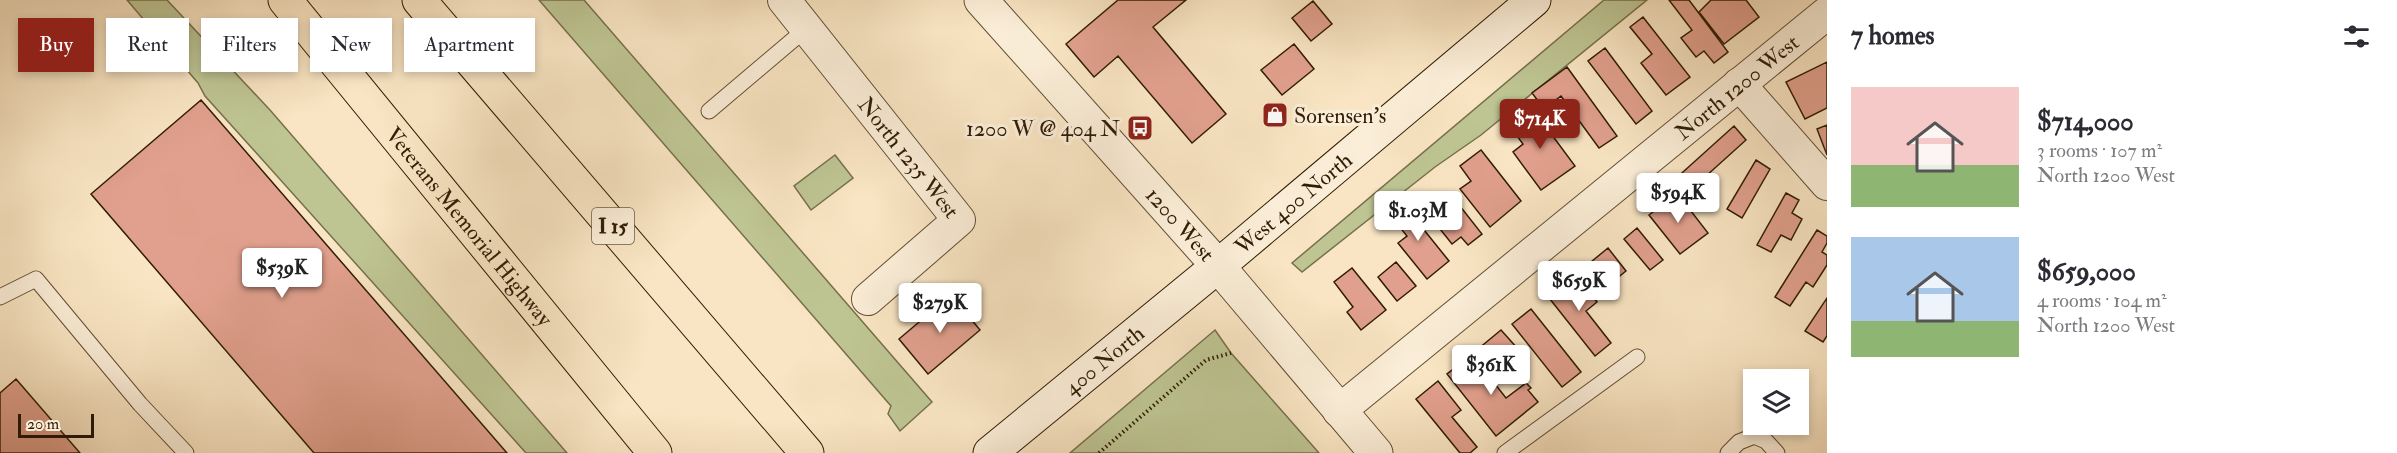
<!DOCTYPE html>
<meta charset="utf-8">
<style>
body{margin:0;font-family:"IM FELL Double Pica",serif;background:#f2f2f3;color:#2b2b33;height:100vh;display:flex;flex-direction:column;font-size:22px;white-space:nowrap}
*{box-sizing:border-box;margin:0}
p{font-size:20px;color:#7c7c81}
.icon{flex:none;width:33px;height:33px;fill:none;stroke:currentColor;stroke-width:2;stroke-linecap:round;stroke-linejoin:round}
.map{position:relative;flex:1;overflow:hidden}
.details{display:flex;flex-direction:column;background:#fff;width:570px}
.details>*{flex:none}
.hud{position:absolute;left:18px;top:18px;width:570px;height:54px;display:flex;gap:12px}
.controls{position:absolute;left:1743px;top:369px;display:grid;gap:12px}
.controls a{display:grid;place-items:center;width:66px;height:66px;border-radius:0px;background:#fff;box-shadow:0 3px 9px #0003;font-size:30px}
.scale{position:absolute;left:18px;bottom:15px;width:76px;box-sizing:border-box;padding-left:6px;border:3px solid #301c05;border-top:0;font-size:16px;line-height:21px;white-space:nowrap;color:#301c05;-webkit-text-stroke:4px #fbeed8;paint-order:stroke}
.price{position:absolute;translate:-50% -51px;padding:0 14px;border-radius:6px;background:#fff;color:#222;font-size:20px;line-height:39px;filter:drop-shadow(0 2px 3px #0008)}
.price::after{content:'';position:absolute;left:50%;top:36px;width:18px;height:14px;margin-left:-9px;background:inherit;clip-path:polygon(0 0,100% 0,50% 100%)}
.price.on{background:#8f2418;color:#fff}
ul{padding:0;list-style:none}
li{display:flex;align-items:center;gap:18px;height:150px;padding:0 24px}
li span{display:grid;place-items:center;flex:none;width:168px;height:120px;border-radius:0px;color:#555}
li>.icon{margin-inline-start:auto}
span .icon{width:72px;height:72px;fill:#fffc;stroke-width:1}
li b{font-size:26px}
h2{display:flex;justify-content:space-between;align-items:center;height:72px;padding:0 24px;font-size:26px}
.chip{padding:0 21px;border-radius:0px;background:#fff;box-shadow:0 3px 9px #0003;font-size:21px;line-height:54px}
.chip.on{background:#8f2418;color:#fff}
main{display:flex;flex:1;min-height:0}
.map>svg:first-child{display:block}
.green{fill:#bec593;stroke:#77704c;stroke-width:1.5}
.building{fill:#e1a08d;stroke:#301c05;stroke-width:1.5}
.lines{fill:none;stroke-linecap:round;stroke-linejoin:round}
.service-casing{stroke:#624e34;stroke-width:17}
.minor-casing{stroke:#624e34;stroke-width:34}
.tertiary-casing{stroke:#624e34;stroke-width:35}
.secondary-casing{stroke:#301c05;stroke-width:35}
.motorway-casing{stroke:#301c05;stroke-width:35}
.path{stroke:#301c05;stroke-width:4;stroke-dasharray:1.5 3;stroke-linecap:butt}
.service{stroke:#fbeed8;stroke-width:15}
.minor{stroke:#fbeed8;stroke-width:32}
.tertiary{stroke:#fbeed8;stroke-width:33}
.secondary{stroke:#fbeed8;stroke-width:33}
.motorway{stroke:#f9e5c3;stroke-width:33}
.labels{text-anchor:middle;stroke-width:6;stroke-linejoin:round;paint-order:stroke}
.shield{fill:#fbeed8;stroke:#6d5b44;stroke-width:1.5}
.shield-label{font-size:21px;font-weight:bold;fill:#301c05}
.street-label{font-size:22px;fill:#301c05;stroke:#fbeed8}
.poi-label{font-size:22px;fill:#301c05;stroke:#fbeed8;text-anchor:start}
</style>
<main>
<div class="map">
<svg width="1827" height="453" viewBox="0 0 1827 453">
<rect width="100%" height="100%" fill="#f9e5c3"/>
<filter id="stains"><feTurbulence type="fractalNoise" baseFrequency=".00333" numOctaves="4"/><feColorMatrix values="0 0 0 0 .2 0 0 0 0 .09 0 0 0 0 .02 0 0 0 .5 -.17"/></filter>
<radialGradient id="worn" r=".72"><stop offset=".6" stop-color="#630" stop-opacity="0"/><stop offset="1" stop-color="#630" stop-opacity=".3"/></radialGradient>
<path class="green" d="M 127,0 L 167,0 L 270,110 L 567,453 L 526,453 L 205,96 L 198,83 Z
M 539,0 L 584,0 L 932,402 L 900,431 L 888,414 L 891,406 Z
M 1604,0 L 1647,0 L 1481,135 L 1435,167 L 1302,272 L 1292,263 Z
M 835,155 L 853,178 L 811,210 L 794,186 Z
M 1215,330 L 1231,353 L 1319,453 L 1070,453 Z"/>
<path class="building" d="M 1118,0 L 1186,0 L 1153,27 L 1226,114 L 1192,143 L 1118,56 L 1094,77 L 1066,44 Z
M 1669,0 L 1689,0 L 1728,52 L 1714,63 L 1704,51 L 1696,57 L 1681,38 L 1692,30 Z
M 1711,0 L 1746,0 L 1759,17 L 1724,44 L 1699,12 Z
M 1313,1 L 1332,24 L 1311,41 L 1292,18 Z
M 1643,17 L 1690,77 L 1666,95 L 1641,63 L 1652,54 L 1630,27 Z
M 1294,44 L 1314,69 L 1282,95 L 1261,70 Z
M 1605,48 L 1652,111 L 1636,124 L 1588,61 Z
M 1827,62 L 1827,108 L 1805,119 L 1786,82 Z
M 1567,67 L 1617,136 L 1599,148 L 1561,96 L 1544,109 L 1532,93 Z
M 201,100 L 507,453 L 314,453 L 91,194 Z
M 1532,108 L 1575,166 L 1541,190 L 1513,152 L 1523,144 L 1509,125 Z
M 1827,125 L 1827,155 L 1817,129 Z
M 1734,126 L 1746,140 L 1685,195 L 1673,181 Z
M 1481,150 L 1521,201 L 1490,227 L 1460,189 L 1471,181 L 1460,166 Z
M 1756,160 L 1770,169 L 1742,218 L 1727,209 Z
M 1677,193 L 1708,233 L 1680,254 L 1649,215 Z
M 1786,193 L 1799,200 L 1792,213 L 1802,219 L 1791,240 L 1781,235 L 1771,252 L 1757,245 Z
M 1400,200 L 1449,261 L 1427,279 L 1398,243 L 1407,236 L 1387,211 Z
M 1456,201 L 1482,234 L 1468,245 L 1461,237 L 1452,244 L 1432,219 Z
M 1637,228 L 1663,260 L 1650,270 L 1624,239 Z
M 1817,230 L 1827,236 L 1827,243 L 1822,252 L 1827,255 L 1827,265 L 1813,287 L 1806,282 L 1790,306 L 1775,297 Z
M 1608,248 L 1626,271 L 1605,288 L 1586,266 Z
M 1396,262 L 1416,286 L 1397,301 L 1378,277 Z
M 1352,268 L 1386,310 L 1361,330 L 1347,312 L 1353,307 L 1334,282 Z
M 1573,272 L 1597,302 L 1586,311 L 1611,343 L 1595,356 L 1546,294 Z
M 951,295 L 980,330 L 928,374 L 899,339 Z
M 1827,298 L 1827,336 L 1823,342 L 1805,331 Z
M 1531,309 L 1581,372 L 1562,387 L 1512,324 Z
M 1501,330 L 1526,358 L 1503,377 L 1478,349 Z
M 1472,355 L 1506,398 L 1526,383 L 1531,388 L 1528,390 L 1538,402 L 1496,436 L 1447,374 Z
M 16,379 L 80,453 L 0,453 L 0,393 Z
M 1438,381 L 1461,410 L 1452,417 L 1477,447 L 1470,453 L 1460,453 L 1416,399 Z"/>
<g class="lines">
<g class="service-casing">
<path id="service" d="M 709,111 L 807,28
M 0,297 L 36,279 L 140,404 L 186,453
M 1505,453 L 1637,357
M 1728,453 L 1739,442 L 1754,436 L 1766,441 L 1777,453"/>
</g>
<g class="minor-casing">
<g id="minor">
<path id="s1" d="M 784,0 L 959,220 L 868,299"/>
<path d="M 1739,84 L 1827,184"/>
<path id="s2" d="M 1339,411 L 1827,13"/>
</g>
</g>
<g class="tertiary-casing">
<g id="tertiary">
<path id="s3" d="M 981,0 L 1218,266 L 1376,453"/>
</g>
</g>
<g class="secondary-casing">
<g id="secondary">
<path id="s4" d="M 990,453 L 1218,266 L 1534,0"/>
</g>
</g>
<g class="motorway-casing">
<g id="motorway">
<path id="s5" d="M 285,0 L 655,453"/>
<path d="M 419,0 L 807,453"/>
</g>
</g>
<path class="path" d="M 1099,453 L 1206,360 L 1231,353"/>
<use href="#service" class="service"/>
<use href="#minor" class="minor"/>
<use href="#tertiary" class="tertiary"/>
<use href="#secondary" class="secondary"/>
<use href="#motorway" class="motorway"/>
</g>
<defs>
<g id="shop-square" transform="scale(1.35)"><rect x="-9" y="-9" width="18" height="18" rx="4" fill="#8f2418" stroke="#fbeed8"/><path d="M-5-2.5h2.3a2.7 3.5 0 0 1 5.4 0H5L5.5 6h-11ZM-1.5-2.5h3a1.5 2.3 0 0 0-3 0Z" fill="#fff"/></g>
<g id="bus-square" transform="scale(1.35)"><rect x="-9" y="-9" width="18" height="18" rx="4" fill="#8f2418" stroke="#fbeed8"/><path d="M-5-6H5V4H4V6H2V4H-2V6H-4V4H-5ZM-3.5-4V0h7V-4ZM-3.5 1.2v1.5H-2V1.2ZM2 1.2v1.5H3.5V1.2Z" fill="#fff"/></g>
</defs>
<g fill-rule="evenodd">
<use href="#shop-square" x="1275" y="115"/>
<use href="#bus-square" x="1140" y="128"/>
</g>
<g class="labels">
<rect class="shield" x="592" y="208" width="42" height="36" rx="4.5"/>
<g class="shield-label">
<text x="613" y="233">I 15</text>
</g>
<g class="street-label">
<text dy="8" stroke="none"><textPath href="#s2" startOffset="513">North 1200 West</textPath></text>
<text dy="8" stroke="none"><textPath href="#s1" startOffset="201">North 1235 West</textPath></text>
<text dy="8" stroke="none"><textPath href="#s4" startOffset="393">West 400 North</textPath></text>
<text dy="8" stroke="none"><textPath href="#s3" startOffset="300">1200 West</textPath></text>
<text dy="8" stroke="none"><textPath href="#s5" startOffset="292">Veterans Memorial Highway</textPath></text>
<text dy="8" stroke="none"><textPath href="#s4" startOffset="147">400 North</textPath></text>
</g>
<g class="poi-label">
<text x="1294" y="123">Sorensen's</text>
<text x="1120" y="136" text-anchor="end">1200 W @ 404 N</text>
</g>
</g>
<rect width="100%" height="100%" filter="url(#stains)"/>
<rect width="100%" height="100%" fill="url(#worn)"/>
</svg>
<div class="controls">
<a><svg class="icon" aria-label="layers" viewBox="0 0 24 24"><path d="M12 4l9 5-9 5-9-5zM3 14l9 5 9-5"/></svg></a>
</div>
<div class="scale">20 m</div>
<b class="price on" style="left:1540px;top:150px">$714K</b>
<b class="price" style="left:1678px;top:224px">$594K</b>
<b class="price" style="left:1418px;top:242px">$1.03M</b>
<b class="price" style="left:282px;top:299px">$539K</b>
<b class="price" style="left:1579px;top:312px">$659K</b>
<b class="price" style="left:940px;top:334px">$279K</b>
<b class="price" style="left:1491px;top:396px">$361K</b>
<div class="hud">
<a class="chip on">Buy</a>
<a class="chip">Rent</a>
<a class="chip">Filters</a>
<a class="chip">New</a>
<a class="chip">Apartment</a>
</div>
</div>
<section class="details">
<h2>7 homes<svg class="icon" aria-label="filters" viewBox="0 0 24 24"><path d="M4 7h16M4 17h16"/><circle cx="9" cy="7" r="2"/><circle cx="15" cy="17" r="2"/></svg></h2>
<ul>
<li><span style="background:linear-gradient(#f6c9c9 65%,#8fb573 0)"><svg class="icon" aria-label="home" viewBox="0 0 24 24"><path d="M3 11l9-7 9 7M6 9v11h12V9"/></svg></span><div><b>$714,000</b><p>3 rooms · 107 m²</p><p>North 1200 West</p></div></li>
<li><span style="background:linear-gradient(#a9c7e8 70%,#8fb573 0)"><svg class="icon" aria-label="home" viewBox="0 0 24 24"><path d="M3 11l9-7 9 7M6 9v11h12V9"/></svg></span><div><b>$659,000</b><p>4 rooms · 104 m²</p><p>North 1200 West</p></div></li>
</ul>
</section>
</main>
